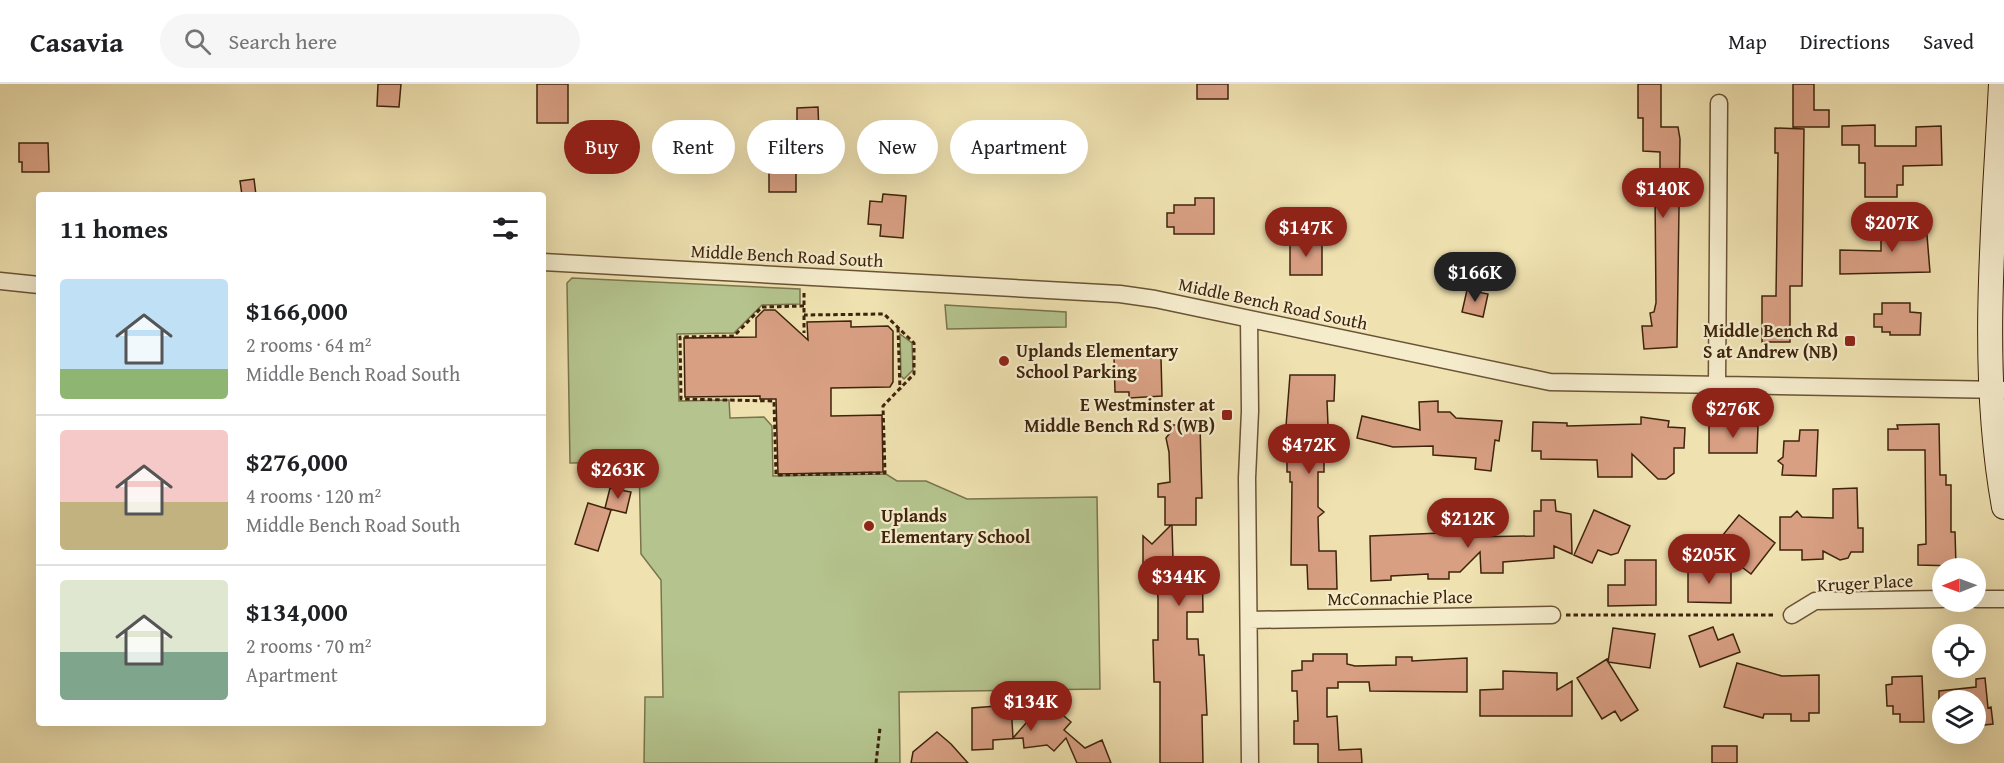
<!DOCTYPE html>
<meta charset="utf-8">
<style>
body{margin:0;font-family:"Gentium Book Plus",serif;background:#f6f6f6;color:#202124;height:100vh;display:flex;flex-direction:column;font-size:22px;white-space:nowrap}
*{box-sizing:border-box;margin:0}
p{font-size:20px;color:#757577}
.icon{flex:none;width:33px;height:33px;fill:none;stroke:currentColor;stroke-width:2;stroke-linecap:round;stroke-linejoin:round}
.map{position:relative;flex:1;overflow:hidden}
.side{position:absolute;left:36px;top:108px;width:510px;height:534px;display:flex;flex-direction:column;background:#fff;border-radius:6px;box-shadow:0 6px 24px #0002}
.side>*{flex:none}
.hud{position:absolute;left:564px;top:36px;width:570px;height:54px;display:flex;gap:12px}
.needle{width:39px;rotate:269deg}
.tools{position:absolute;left:1932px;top:474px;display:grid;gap:12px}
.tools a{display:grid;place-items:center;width:54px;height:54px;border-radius:50%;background:#fff;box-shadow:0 6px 24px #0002;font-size:30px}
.price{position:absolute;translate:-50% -51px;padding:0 14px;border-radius:21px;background:#8f2418;color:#fff;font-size:20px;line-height:39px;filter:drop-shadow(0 2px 3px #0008)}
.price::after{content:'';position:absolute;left:50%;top:36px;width:18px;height:14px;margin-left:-9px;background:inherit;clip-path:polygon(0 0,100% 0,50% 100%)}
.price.active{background:#222;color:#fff}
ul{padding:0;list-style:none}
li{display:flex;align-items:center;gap:18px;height:150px;padding:0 24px}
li+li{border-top:2px solid #e0e0e0}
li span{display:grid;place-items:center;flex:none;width:168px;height:120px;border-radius:6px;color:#555}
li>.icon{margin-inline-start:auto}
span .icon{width:72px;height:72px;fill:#fffc;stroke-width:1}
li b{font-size:26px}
h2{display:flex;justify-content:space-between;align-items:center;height:72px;padding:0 24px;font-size:26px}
.tag{padding:0 21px;border-radius:27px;background:#fff;box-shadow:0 6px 24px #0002;font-size:21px;line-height:54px}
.tag.active{background:#8f2418;color:#fff}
header{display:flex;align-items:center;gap:36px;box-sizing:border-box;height:84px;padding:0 30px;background:#fff;border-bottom:2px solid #e0e0e0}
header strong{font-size:28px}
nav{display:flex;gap:33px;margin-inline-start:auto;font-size:21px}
.search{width:420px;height:54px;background:#f6f6f6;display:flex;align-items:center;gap:15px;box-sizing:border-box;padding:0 21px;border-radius:33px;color:#757577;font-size:22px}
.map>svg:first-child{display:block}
.green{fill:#b5c48e;stroke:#7a744d;stroke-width:1.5}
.building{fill:#d89f83;stroke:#3e240c;stroke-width:1.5}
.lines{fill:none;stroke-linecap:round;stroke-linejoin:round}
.street-casing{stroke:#6a5335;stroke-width:19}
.secondary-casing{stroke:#3e240c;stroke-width:26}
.path{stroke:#3e240c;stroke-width:3;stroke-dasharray:4.5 3;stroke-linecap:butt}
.street{stroke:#f5eccc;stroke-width:16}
.secondary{stroke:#f5eccc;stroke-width:24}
.poi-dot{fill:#8f2418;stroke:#f5eccc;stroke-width:2}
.labels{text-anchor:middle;stroke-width:4.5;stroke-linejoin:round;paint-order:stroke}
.street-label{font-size:18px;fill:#3e240c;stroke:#f5eccc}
.poi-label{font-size:18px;font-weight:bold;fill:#3e240c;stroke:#f5eccc;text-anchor:end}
</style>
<header>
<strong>Casavia</strong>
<div class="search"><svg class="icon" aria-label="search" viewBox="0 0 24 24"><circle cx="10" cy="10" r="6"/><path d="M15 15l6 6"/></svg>Search here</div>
<nav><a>Map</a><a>Directions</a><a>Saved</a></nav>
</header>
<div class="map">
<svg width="2004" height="679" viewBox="0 0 2004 679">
<rect width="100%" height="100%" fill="#efe1b0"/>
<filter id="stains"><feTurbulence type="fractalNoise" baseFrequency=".00333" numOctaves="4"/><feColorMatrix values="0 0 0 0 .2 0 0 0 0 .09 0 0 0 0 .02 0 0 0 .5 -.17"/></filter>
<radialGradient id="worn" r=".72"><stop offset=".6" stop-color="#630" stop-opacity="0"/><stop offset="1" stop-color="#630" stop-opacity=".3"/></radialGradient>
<path class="green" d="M 572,194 L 800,205 L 800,220 L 762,221 L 734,249 L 677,250 L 679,317 L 729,316 L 730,334 L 764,333 L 772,342 L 773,392 L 886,390 L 897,397 L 926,397 L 967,415 L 1097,413 L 1100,605 L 899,608 L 900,679 L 644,679 L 645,613 L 663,613 L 661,496 L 641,470 L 639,378 L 570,379 L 567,199 Z
M 945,221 L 1066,228 L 1066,243 L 947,245 Z
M 900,250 L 912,259 L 913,286 L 904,295 L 901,292 Z"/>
<path class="building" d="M 378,0 L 401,0 L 399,23 L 377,22 Z
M 537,0 L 568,0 L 568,39 L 537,39 Z
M 1197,0 L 1228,0 L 1228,15 L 1197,15 Z
M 1638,0 L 1661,0 L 1661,43 L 1678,43 L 1680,55 L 1677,263 L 1644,265 L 1642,242 L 1652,242 L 1650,229 L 1654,228 L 1656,219 L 1655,110 L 1660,110 L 1660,68 L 1643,67 L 1643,34 L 1638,34 Z
M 1793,0 L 1814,0 L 1814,26 L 1829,26 L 1829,43 L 1793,43 Z
M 818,23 L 819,50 L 797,50 L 797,24 Z
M 1875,41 L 1875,62 L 1916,62 L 1916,43 L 1941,42 L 1942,81 L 1903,82 L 1903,101 L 1897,101 L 1897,113 L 1865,113 L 1865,79 L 1859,79 L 1859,61 L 1842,61 L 1842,42 Z
M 1775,44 L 1804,45 L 1802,202 L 1790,202 L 1790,258 L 1762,258 L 1762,212 L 1776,212 L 1778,69 L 1775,69 Z
M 772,46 L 796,46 L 796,108 L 769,108 L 769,51 L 773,51 Z
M 19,59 L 48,59 L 49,88 L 22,88 L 22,78 L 19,78 Z
M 254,95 L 256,111 L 242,111 L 240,97 Z
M 883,110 L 906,112 L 903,154 L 880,152 L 881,141 L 868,140 L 870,117 L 882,118 Z
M 1195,114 L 1214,114 L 1214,150 L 1174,150 L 1174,143 L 1167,143 L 1167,129 L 1174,129 L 1174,121 L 1195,121 Z
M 1888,139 L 1926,139 L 1930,188 L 1840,190 L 1840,166 L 1881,167 L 1881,153 L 1888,153 Z
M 1290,156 L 1322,156 L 1322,191 L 1290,191 Z
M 1467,206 L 1488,210 L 1483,233 L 1462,228 Z
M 1882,219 L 1910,219 L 1910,228 L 1921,229 L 1920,251 L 1890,251 L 1890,248 L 1882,248 L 1882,243 L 1874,243 L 1874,230 L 1882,230 Z
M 764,226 L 775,226 L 808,256 L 807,238 L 851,237 L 851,243 L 888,242 L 893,247 L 893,298 L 890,303 L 831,304 L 831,332 L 882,331 L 883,388 L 778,390 L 776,315 L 760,315 L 760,312 L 685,313 L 684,254 L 756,253 L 756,234 Z
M 1114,273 L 1161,274 L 1162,312 L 1129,314 L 1129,308 L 1115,308 Z
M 1290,291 L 1335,291 L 1334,317 L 1327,317 L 1328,341 L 1324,341 L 1324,388 L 1318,388 L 1318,423 L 1324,428 L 1318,433 L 1319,467 L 1336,467 L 1337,505 L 1308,505 L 1307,481 L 1291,481 L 1292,398 L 1290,398 L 1290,388 L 1287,388 L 1287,366 L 1302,342 L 1286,342 Z
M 1438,317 L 1438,328 L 1450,328 L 1456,334 L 1502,337 L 1499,357 L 1495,356 L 1491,387 L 1475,385 L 1476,374 L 1433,371 L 1433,362 L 1393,363 L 1357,354 L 1362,332 L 1420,346 L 1419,318 Z
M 1641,333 L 1669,337 L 1668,343 L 1685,344 L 1684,364 L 1674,364 L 1674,389 L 1666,395 L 1658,395 L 1632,370 L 1632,393 L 1598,393 L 1597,376 L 1541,375 L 1541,367 L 1532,367 L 1533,338 L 1567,339 L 1567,342 L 1641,340 Z
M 1939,340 L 1940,391 L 1946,391 L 1946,401 L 1951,401 L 1951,448 L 1955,448 L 1956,482 L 1918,481 L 1918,461 L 1926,460 L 1925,366 L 1888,366 L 1888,345 L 1898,345 L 1897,341 Z
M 1173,341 L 1200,341 L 1202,414 L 1196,414 L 1196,441 L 1172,441 L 1173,475 L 1202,475 L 1203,528 L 1187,528 L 1187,555 L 1198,555 L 1199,571 L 1204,571 L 1207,631 L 1202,631 L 1203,679 L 1160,679 L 1160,598 L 1154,598 L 1153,556 L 1158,556 L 1158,513 L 1155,496 L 1143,496 L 1143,452 L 1152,460 L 1171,441 L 1165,441 L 1165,413 L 1158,413 L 1158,400 L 1170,398 L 1169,368 L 1166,354 L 1173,345 Z
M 1709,342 L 1758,342 L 1757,369 L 1709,369 Z
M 1800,346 L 1818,346 L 1816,392 L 1782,391 L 1783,381 L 1778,377 L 1783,373 L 1784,357 L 1799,357 Z
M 610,404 L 631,408 L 626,429 L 605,424 Z
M 1857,404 L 1858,444 L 1863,444 L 1863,468 L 1851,468 L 1848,474 L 1840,476 L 1823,467 L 1823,475 L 1802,476 L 1802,466 L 1780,466 L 1780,433 L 1791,433 L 1797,427 L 1802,433 L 1833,434 L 1833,405 Z
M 1541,416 L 1555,416 L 1556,427 L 1571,430 L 1572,470 L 1554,462 L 1554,474 L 1503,478 L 1503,489 L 1481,489 L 1480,468 L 1460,488 L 1449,488 L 1449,495 L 1428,495 L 1428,490 L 1391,492 L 1391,496 L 1371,497 L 1370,452 L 1464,448 L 1464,453 L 1534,452 L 1534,427 L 1541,427 Z
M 588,419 L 611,426 L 598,467 L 575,460 Z
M 1594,426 L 1630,442 L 1618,469 L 1611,471 L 1598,466 L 1592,479 L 1574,471 Z
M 1739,431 L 1775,459 L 1751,490 L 1714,462 Z
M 1625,476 L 1656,476 L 1656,521 L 1608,522 L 1608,501 L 1625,501 Z
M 1688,483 L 1731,484 L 1731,519 L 1688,518 Z
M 1713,543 L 1718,556 L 1733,550 L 1740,568 L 1700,583 L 1689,552 Z
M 1613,544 L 1655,550 L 1650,584 L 1608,578 L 1638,626 L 1621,637 L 1615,627 L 1602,635 L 1577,594 L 1607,575 L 1608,578 Z
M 1313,570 L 1347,570 L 1347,580 L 1355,582 L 1396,581 L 1396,573 L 1412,573 L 1412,577 L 1467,574 L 1467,608 L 1370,607 L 1369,598 L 1338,598 L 1338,604 L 1327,604 L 1327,633 L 1337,632 L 1339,666 L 1361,665 L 1362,679 L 1318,679 L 1318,660 L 1294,660 L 1294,637 L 1298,637 L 1297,607 L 1292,607 L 1292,587 L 1302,586 L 1302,577 L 1313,577 Z
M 1737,579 L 1782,592 L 1819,591 L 1819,629 L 1809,629 L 1809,637 L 1791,637 L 1791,630 L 1764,630 L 1763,634 L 1724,623 Z
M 1503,587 L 1557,589 L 1557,606 L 1572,597 L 1572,632 L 1480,632 L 1480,606 L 1503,605 Z
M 1922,592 L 1924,638 L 1900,638 L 1900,630 L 1893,630 L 1893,622 L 1887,622 L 1886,601 L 1892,600 L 1892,593 Z
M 1985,594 L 1988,624 L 1991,623 L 1993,640 L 1976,642 L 1976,616 L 1939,616 L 1939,607 L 1976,603 L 1976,595 Z
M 999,619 L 1011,619 L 1013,654 L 1039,624 L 1043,628 L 1050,620 L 1071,638 L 1064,646 L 1085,664 L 1102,656 L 1111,679 L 1077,679 L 1066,654 L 1054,667 L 1047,661 L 1024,664 L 1023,654 L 993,656 L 993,665 L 972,666 L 972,624 L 997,622 Z
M 937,648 L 951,660 L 968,679 L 911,679 L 913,668 Z
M 1712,662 L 1737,662 L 1737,679 L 1712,679 Z"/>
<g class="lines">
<g class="street-casing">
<path id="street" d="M 543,178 L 1120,210 L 1155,215 L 1550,298 L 2004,306
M 0,197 L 39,201
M 1249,235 L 1250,327 L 1247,394 L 1250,679
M 1717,301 L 1719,19
M 1976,515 L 2004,515
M 1792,531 L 1815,517 L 1942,515
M 1249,536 L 1552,531"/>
</g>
<g class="secondary-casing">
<path id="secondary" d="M 2001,0 C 1994,140 1979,284 2004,423"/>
</g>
<path class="path" d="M 804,209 L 804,249
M 804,222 L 762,223 L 734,252 L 680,253 L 681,315 L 774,317 L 776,391 L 885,389 L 883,322 L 914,290 L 914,259 L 884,230 L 804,231
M 898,244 L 900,306
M 1566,531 L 1775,531
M 876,679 L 880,644"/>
<use href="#street" class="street"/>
<use href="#secondary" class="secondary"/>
</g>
<g class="poi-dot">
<rect x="1844" y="251" width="12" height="12" rx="3"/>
<circle cx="1004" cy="277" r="6"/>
<rect x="1221" y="325" width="12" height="12" rx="3"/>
<circle cx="869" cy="442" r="6"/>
</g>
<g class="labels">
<g class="street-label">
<text transform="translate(787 172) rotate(3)" y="6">Middle Bench Road South</text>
<text transform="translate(1273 220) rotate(12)" y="6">Middle Bench Road South</text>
<text transform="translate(1865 499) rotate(-3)" y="6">Kruger Place</text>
<text transform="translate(1400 514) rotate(-1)" y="6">McConnachie Place</text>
</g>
<g class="poi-label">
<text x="1838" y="253">Middle Bench Rd<tspan x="1838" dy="21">S at Andrew (NB)</tspan></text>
<text x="1016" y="273" text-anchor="start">Uplands Elementary<tspan x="1016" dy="21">School Parking</tspan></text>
<text x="1215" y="327">E Westminster at<tspan x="1215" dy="21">Middle Bench Rd S (WB)</tspan></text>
<text x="881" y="438" text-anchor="start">Uplands<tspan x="881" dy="21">Elementary School</tspan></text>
</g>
</g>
<rect width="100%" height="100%" filter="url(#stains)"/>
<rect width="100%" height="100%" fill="url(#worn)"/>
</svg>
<div class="tools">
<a><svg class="needle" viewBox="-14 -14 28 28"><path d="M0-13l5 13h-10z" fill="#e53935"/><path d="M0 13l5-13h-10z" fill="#757577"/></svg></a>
<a><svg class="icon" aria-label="locate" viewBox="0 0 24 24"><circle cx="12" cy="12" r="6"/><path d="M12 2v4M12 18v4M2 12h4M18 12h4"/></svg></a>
<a><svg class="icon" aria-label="layers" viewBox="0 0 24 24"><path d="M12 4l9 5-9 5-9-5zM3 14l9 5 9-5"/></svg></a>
</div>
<b class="price" style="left:1663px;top:135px">$140K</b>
<b class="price" style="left:1892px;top:169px">$207K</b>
<b class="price" style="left:1306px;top:174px">$147K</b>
<b class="price active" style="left:1475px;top:219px">$166K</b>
<b class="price" style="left:1733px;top:355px">$276K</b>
<b class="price" style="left:1309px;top:391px">$472K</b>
<b class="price" style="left:618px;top:416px">$263K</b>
<b class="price" style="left:1468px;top:465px">$212K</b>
<b class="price" style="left:1709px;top:501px">$205K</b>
<b class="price" style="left:1179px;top:523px">$344K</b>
<b class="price" style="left:1031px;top:648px">$134K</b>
<div class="hud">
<a class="tag active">Buy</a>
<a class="tag">Rent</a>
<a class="tag">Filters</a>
<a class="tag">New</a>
<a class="tag">Apartment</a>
</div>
<section class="side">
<h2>11 homes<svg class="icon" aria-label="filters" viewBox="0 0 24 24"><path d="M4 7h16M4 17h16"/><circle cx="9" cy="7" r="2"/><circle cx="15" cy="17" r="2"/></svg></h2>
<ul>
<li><span style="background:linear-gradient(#bfe0f5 75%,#8fb573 0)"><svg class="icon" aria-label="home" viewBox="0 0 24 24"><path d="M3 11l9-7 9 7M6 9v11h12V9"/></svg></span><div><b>$166,000</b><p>2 rooms · 64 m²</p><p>Middle Bench Road South</p></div></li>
<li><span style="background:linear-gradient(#f6c9c9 60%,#c2b280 0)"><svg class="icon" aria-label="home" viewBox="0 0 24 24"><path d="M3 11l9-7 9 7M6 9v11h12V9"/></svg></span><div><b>$276,000</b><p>4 rooms · 120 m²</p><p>Middle Bench Road South</p></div></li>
<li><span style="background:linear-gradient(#dfe7d0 60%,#7fa58c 0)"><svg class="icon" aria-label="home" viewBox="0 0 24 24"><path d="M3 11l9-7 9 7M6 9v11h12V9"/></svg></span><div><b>$134,000</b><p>2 rooms · 70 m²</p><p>Apartment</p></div></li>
</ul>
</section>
</div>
